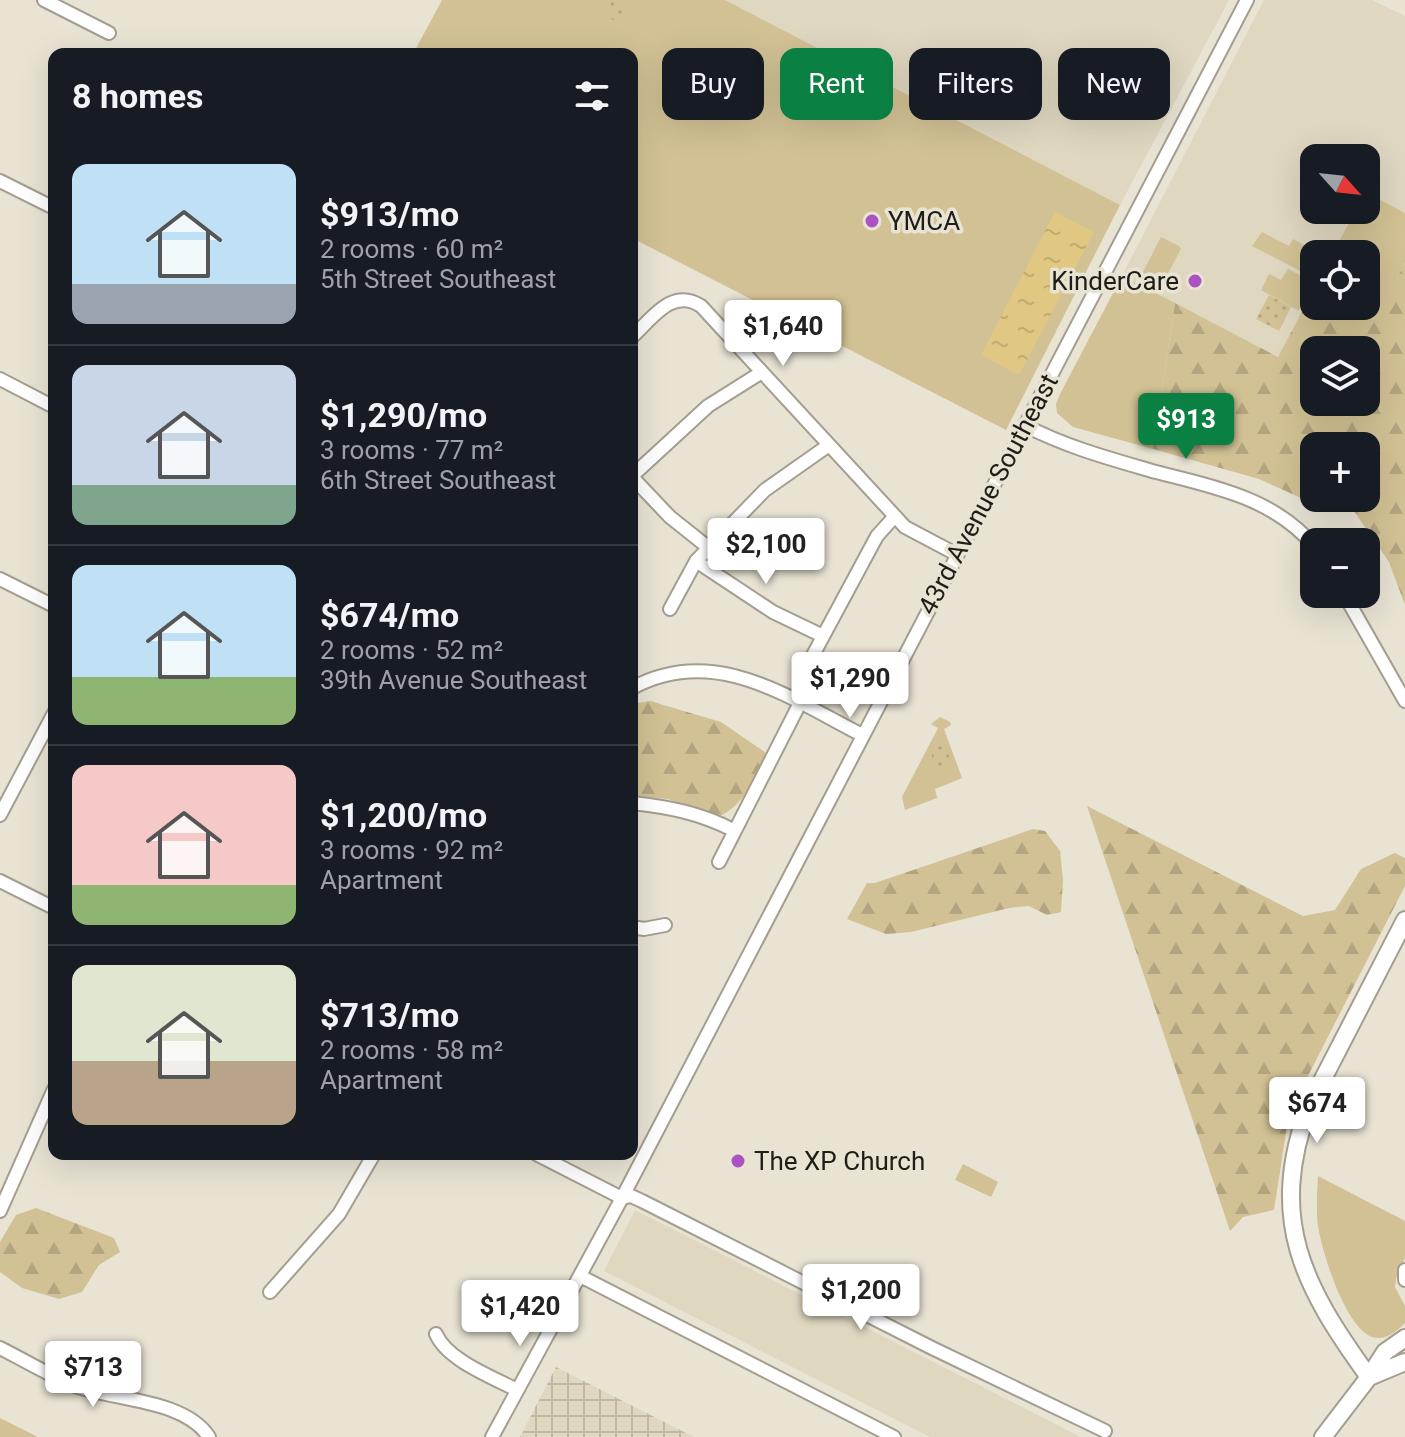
<!DOCTYPE html>
<meta charset="utf-8">
<style>
body{margin:0;font-family:Roboto,sans-serif;background:#20242c;color:#f1f3f6;height:100vh;display:flex;flex-direction:column;font-size:30px;white-space:nowrap}
*{box-sizing:border-box;margin:0}
p{font-size:26px;color:#9ea1a6}
.icon{flex:none;width:44px;height:44px;fill:none;stroke:currentColor;stroke-width:2;stroke-linecap:round;stroke-linejoin:round}
.map{position:relative;flex:1;overflow:hidden}
.side{position:absolute;left:48px;top:48px;width:590px;height:1112px;display:flex;flex-direction:column;background:#171b24;border-radius:16px;box-shadow:0 8px 32px #0002}
.side>*{flex:none}
.banner{position:absolute;left:662px;top:48px;width:622px;height:72px;display:flex;gap:16px}
.needle{width:52px;rotate:117deg}
.controls{position:absolute;left:1300px;top:144px;display:grid;gap:16px}
.controls a{display:grid;place-items:center;width:80px;height:80px;border-radius:16px;background:#171b24;box-shadow:0 8px 32px #0002;font-size:40px}
.price{position:absolute;translate:-50% -68px;padding:0 18px;border-radius:8px;background:#fff;color:#222;font-size:26px;line-height:52px;filter:drop-shadow(0 2px 4px #0008)}
.price::after{content:'';position:absolute;left:50%;top:48px;width:24px;height:18px;margin-left:-12px;background:inherit;clip-path:polygon(0 0,100% 0,50% 100%)}
.price.on{background:#0b8043;color:#fff}
ul{padding:0;list-style:none}
li{display:flex;align-items:center;gap:24px;height:200px;padding:0 24px}
li+li{border-top:2px solid #363941}
li span{display:grid;place-items:center;flex:none;width:224px;height:160px;border-radius:16px;color:#555}
li>.icon{margin-inline-start:auto}
span .icon{width:96px;height:96px;fill:#fffc;stroke-width:1}
li b{font-size:34px}
h2{display:flex;justify-content:space-between;align-items:center;height:96px;padding:0 24px;font-size:34px}
.pill{padding:0 28px;border-radius:16px;background:#171b24;box-shadow:0 8px 32px #0002;font-size:28px;line-height:72px}
.pill.on{background:#0b8043;color:#fff}
.map>svg:first-child{display:block}
.built{fill:#dfd7c0}
.industrial{fill:url(#industrial-grid)}
.grass{fill:#d1c194}
.forest{fill:url(#forest-firs);fill-rule:evenodd}
.park{fill:url(#park-dots)}
.water{fill:url(#water-ripples)}
.lines{fill:none;stroke-linecap:round;stroke-linejoin:round}
.minor-casing{stroke:#a49e90;stroke-width:16}
.major-casing{stroke:#a49e90;stroke-width:20}
.minor{stroke:#fff;stroke-width:12}
.major{stroke:#fff;stroke-width:16}
.poi-dot{fill:#ab53c0;stroke:#e8e3d3;stroke-width:3}
.labels{text-anchor:middle;stroke-width:7;stroke-linejoin:round;paint-order:stroke}
.poi-label{font-size:26px;fill:#1f1d17;stroke:#e8e3d3;text-anchor:start}
.street-label{font-size:26px;fill:#1f1d17;stroke:#e8e3d3}
</style>
<div class="map">
<svg width="1405" height="1437" viewBox="0 0 1405 1437">
<defs>
<pattern id="industrial-grid" width="8" height="8" patternUnits="userSpaceOnUse" patternTransform="scale(2)"><rect width="8" height="8" fill="#dfd7c0"/><path d="M0 4h8M4 0v8" fill="none" stroke="#bfb8a4"/></pattern>
<pattern id="forest-firs" width="22" height="20" patternUnits="userSpaceOnUse" patternTransform="scale(2)"><rect width="22" height="20" fill="#d1c194"/><path d="M5 1l3.5 6h-7zM16 11l3.5 6h-7z" fill="#b3a57f"/></pattern>
<pattern id="park-dots" width="8" height="8" patternUnits="userSpaceOnUse" patternTransform="scale(2)"><rect width="8" height="8" fill="#d1c194"/><path d="M2 2h.1M6 6h.1" fill="none" stroke="#b3a57f" stroke-width="1.8" stroke-linecap="round"/></pattern>
<pattern id="water-ripples" width="26" height="14" patternUnits="userSpaceOnUse" patternTransform="scale(2)"><rect width="26" height="14" fill="#e0c883"/><path d="M2 4q2-2 4 0t4 0M15 11q2-2 4 0t4 0" fill="none" stroke="#c0ab70"/></pattern>
</defs>
<rect width="100%" height="100%" fill="#e8e3d3"/>
<path class="built" d="M 725,0 L 1229,0 L 1120,205 Z
M 1264,0 L 1372,0 L 1405,16 L 1405,213 L 1366,192 L 1366,158 L 1314,158 L 1314,210 L 1356,210 L 1332,254 L 1314,254 L 1314,289 L 1279,357 L 1122,276 Z
M 635,1210 L 1081,1437 L 930,1437 L 604,1271 Z"/>
<path class="industrial" d="M 556,1367 L 694,1437 L 520,1437 Z"/>
<path class="grass" d="M 442,0 L 725,0 L 1120,205 L 1006,430 L 632,238 L 632,54 L 413,54 Z
M 1366,192 L 1405,213 L 1405,263 L 1377,316 L 1358,306 L 1366,306 L 1366,254 L 1332,254 L 1356,210 L 1366,210 Z
M 1262,232 L 1289,246 L 1293,239 L 1321,254 L 1314,254 L 1314,278 L 1252,246 Z
M 1161,237 L 1179,246 L 1181,249 L 1161,286 L 1141,276 Z
M 1288,269 L 1313,282 L 1299,311 L 1261,290 L 1269,274 L 1281,280 Z
M 1122,276 L 1175,303 L 1153,449 L 1073,427 L 1057,413 L 1056,404 L 1060,394 Z
M 940,717 L 950,722 L 951,725 L 944,729 L 962,778 L 935,789 L 937,798 L 905,810 L 902,797 L 938,728 L 931,724 Z
M 963,1164 L 998,1182 L 991,1197 L 955,1180 Z
M 1318,1176 L 1405,1221 L 1405,1258 L 1396,1278 L 1395,1287 L 1405,1306 L 1405,1323 C 1396,1332 1385,1341 1372,1337 C 1345,1327 1322,1252 1318,1226 C 1316,1210 1317,1193 1318,1176 Z
M 0,1418 L 36,1436 L 37,1437 L 0,1437 Z"/>
<path class="forest" d="M 1405,263 L 1405,605 L 1389,562 L 1345,498 L 1366,498 L 1366,446 L 1314,446 L 1314,498 L 1345,498 L 1310,502 L 1259,479 L 1153,449 L 1175,303 L 1278,357 L 1314,289 L 1314,306 L 1358,306 L 1377,315 ZM 1314,350 L 1366,350 L 1366,402 L 1314,402 Z
M 650,701 L 721,722 L 766,753 C 756,777 744,805 720,816 L 667,799 L 632,795 L 632,704 Z
M 1087,806 L 1303,916 L 1335,910 L 1361,869 L 1395,853 L 1405,858 L 1405,886 L 1289,1113 L 1274,1210 L 1243,1217 L 1230,1231 Z
M 1033,829 L 1045,831 L 1060,851 L 1063,880 L 1061,912 L 1047,915 L 1029,906 L 1009,908 L 911,932 L 886,934 L 847,919 L 867,883 L 875,883 Z
M 36,1208 L 114,1238 L 120,1252 L 99,1265 L 82,1292 L 59,1299 L 22,1288 L 0,1272 L 0,1242 L 16,1215 Z"/>
<path class="park" d="M 613,0 L 632,8 L 623,25 L 604,15 Z
M 1269,295 L 1291,307 L 1279,331 L 1256,319 Z
M 944,744 L 954,767 L 938,773 L 930,751 Z"/>
<path class="water" d="M 1055,212 L 1094,232 L 1019,375 L 981,355 Z"/>
<g class="lines">
<g class="minor-casing">
<path id="minor" d="M 44,0 L 109,33
M 0,181 L 54,208
M 632,337 C 652,319 672,287 701,306 L 905,527 L 956,554
M 0,379 L 54,407
M 1024,425 C 1066,447 1111,459 1156,472 C 1214,487 1274,498 1314,546
M 632,476 L 708,406 L 762,372
M 632,477 L 670,517 L 709,548
M 696,561 L 773,612 L 823,636
M 0,579 L 54,606
M 1344,594 L 1405,701
M 670,609 L 696,561 L 765,490 L 829,445
M 805,670 L 877,536 L 895,516
M 632,688 C 715,643 789,698 862,735
M 632,803 C 669,807 700,813 733,830
M 0,815 L 54,713
M 719,862 L 800,703
M 0,881 L 54,908
M 632,927 L 644,929 L 665,925
M 536,1154 L 622,1198 L 631,1196 L 642,1201 L 932,1348 L 1105,1431
M 0,1211 L 54,1089
M 1405,1270 L 1405,1280
M 580,1276 L 894,1437
M 270,1292 L 339,1214 L 374,1154
M 436,1334 C 447,1360 492,1377 517,1390
M 0,1348 C 26,1361 52,1377 78,1387 C 116,1400 185,1400 209,1437
M 492,1437 L 622,1198 L 1247,0"/>
</g>
<g class="major-casing">
<path id="major" d="M 1369,1377 C 1303,1286 1267,1219 1309,1106 L 1405,920
M 1369,1377 L 1405,1362
M 1323,1437 L 1369,1377 L 1385,1352 L 1405,1338"/>
</g>
<use href="#minor" class="minor"/>
<use href="#major" class="major"/>
</g>
<g class="poi-dot">
<circle cx="872" cy="221" r="8"/>
<circle cx="1195" cy="281" r="8"/>
<circle cx="738" cy="1161" r="8"/>
</g>
<g class="labels">
<g class="poi-label">
<text x="888" y="230">YMCA</text>
<text x="1179" y="290" text-anchor="end">KinderCare</text>
<text x="754" y="1170">The XP Church</text>
</g>
<g class="street-label">
<text transform="translate(988 494) rotate(-62)" y="9">43rd Avenue Southeast</text>
</g>
</g>
</svg>
<div class="controls">
<a><svg class="needle" viewBox="-14 -14 28 28"><path d="M0-13l5 13h-10z" fill="#e53935"/><path d="M0 13l5-13h-10z" fill="#9ea1a6"/></svg></a>
<a><svg class="icon" aria-label="locate" viewBox="0 0 24 24"><circle cx="12" cy="12" r="6"/><path d="M12 2v4M12 18v4M2 12h4M18 12h4"/></svg></a>
<a><svg class="icon" aria-label="layers" viewBox="0 0 24 24"><path d="M12 4l9 5-9 5-9-5zM3 14l9 5 9-5"/></svg></a>
<a>+</a>
<a>−</a>
</div>
<b class="price" style="left:783px;top:368px">$1,640</b>
<b class="price on" style="left:1186px;top:461px">$913</b>
<b class="price" style="left:766px;top:586px">$2,100</b>
<b class="price" style="left:850px;top:720px">$1,290</b>
<b class="price" style="left:1317px;top:1145px">$674</b>
<b class="price" style="left:861px;top:1332px">$1,200</b>
<b class="price" style="left:520px;top:1348px">$1,420</b>
<b class="price" style="left:93px;top:1409px">$713</b>
<div class="banner">
<a class="pill">Buy</a>
<a class="pill on">Rent</a>
<a class="pill">Filters</a>
<a class="pill">New</a>
</div>
<section class="side">
<h2>8 homes<svg class="icon" aria-label="filters" viewBox="0 0 24 24"><path d="M4 7h16M4 17h16"/><circle cx="9" cy="7" r="2"/><circle cx="15" cy="17" r="2"/></svg></h2>
<ul>
<li><span style="background:linear-gradient(#bfe0f5 75%,#9aa5b1 0)"><svg class="icon" aria-label="home" viewBox="0 0 24 24"><path d="M3 11l9-7 9 7M6 9v11h12V9"/></svg></span><div><b>$913/mo</b><p>2 rooms · 60 m²</p><p>5th Street Southeast</p></div></li>
<li><span style="background:linear-gradient(#c9d6e8 75%,#7fa58c 0)"><svg class="icon" aria-label="home" viewBox="0 0 24 24"><path d="M3 11l9-7 9 7M6 9v11h12V9"/></svg></span><div><b>$1,290/mo</b><p>3 rooms · 77 m²</p><p>6th Street Southeast</p></div></li>
<li><span style="background:linear-gradient(#bfe0f5 70%,#8fb573 0)"><svg class="icon" aria-label="home" viewBox="0 0 24 24"><path d="M3 11l9-7 9 7M6 9v11h12V9"/></svg></span><div><b>$674/mo</b><p>2 rooms · 52 m²</p><p>39th Avenue Southeast</p></div></li>
<li><span style="background:linear-gradient(#f6c9c9 75%,#8fb573 0)"><svg class="icon" aria-label="home" viewBox="0 0 24 24"><path d="M3 11l9-7 9 7M6 9v11h12V9"/></svg></span><div><b>$1,200/mo</b><p>3 rooms · 92 m²</p><p>Apartment</p></div></li>
<li><span style="background:linear-gradient(#dfe7d0 60%,#b9a48a 0)"><svg class="icon" aria-label="home" viewBox="0 0 24 24"><path d="M3 11l9-7 9 7M6 9v11h12V9"/></svg></span><div><b>$713/mo</b><p>2 rooms · 58 m²</p><p>Apartment</p></div></li>
</ul>
</section>
</div>
